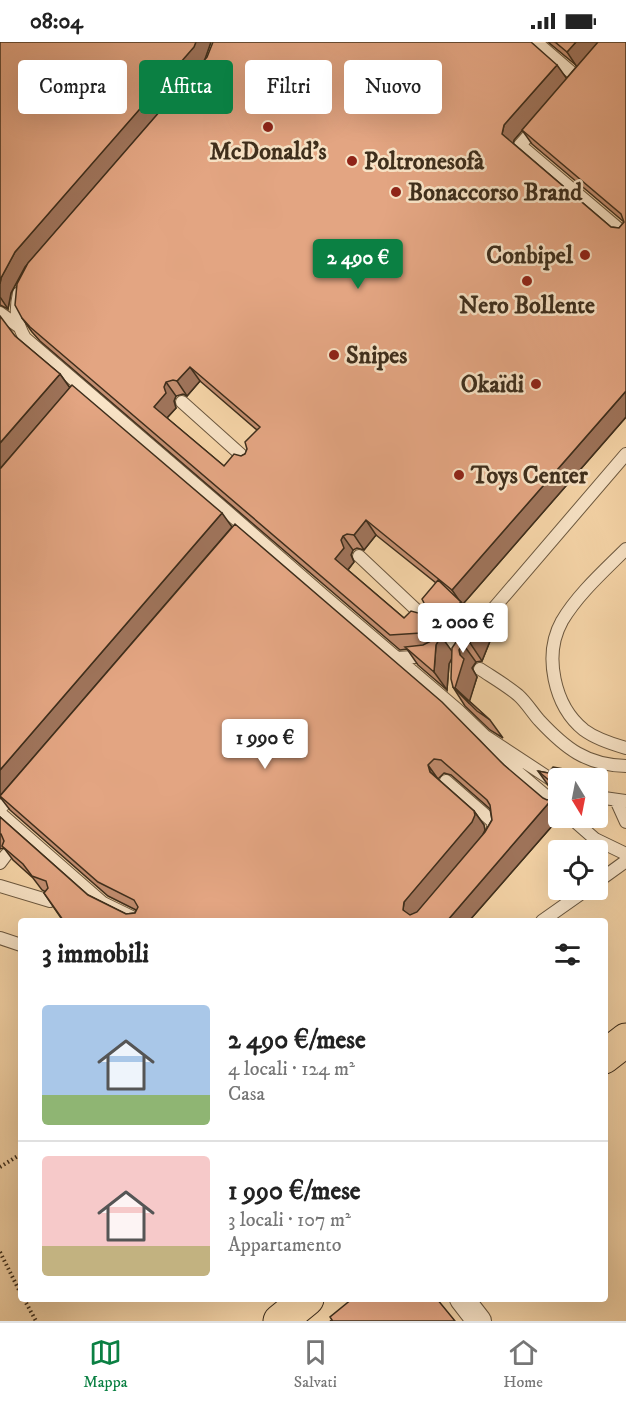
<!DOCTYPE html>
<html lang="it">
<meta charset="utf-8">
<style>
body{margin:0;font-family:"IM FELL DW Pica",serif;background:#f6f6f6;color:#222;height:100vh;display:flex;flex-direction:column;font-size:22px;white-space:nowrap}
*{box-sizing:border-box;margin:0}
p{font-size:20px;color:#767676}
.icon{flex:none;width:33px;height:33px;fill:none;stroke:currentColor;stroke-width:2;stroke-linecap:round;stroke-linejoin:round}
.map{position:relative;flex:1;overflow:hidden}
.details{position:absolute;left:18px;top:876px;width:590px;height:384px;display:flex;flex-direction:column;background:#fff;border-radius:6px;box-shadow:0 6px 24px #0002}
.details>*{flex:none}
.hud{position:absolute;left:18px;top:18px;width:591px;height:54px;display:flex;gap:12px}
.needle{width:39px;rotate:170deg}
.buttons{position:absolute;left:548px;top:726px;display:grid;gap:12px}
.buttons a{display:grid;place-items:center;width:60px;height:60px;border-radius:6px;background:#fff;box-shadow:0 6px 24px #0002;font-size:30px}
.price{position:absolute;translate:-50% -51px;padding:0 14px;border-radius:6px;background:#fff;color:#222;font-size:20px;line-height:39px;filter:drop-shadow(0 2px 3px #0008)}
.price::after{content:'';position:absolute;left:50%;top:36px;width:18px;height:14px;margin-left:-9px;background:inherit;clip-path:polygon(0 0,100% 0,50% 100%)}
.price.on{background:#0b8043;color:#fff}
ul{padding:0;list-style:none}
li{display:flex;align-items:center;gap:18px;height:150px;padding:0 24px}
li+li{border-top:2px solid #e0e0e0}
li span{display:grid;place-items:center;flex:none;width:168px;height:120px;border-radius:6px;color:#555}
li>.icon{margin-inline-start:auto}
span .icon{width:72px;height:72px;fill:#fffc;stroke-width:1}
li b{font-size:26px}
h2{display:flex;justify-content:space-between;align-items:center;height:72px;padding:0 24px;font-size:26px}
.chip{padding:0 21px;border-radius:6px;background:#fff;box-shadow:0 6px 24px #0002;font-size:21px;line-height:54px}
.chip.on{background:#0b8043;color:#fff}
.status{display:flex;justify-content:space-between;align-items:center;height:42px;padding:0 30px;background:#fff;direction:ltr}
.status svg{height:16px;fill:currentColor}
.tab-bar{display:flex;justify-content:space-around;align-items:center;height:84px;border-top:2px solid #e0e0e0;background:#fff;font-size:16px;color:#767676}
.tab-bar a{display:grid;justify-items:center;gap:3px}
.tab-bar .on{color:#0b8043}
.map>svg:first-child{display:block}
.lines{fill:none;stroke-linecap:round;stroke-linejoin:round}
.lane-casing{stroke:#6c583f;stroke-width:14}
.street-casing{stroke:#6c583f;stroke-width:26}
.primary-casing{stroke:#3e2e1c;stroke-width:35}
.path{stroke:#3e2e1c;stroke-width:4;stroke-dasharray:1.5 3;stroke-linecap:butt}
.lane{stroke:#f8e3c6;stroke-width:12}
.street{stroke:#f8e3c6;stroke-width:24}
.primary{stroke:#f5d4a7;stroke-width:33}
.wall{fill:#c38e70;stroke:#3e2e1c;stroke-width:1.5;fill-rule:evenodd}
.shaded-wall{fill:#9f745b;stroke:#3e2e1c;stroke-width:1.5}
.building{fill:#e3a582;stroke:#3e2e1c;stroke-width:1.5;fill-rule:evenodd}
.poi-dot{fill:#8f2418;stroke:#f8e3c6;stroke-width:2}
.labels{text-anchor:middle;stroke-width:5;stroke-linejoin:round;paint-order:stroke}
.poi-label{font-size:24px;font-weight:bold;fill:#3e2e1c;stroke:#f8e3c6;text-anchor:start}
</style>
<div class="status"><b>08:04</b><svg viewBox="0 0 49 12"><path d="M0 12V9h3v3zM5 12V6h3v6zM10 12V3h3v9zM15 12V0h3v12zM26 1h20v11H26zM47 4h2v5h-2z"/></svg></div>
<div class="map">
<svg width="626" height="1279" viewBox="0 0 626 1279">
<rect width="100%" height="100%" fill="#f5d4a7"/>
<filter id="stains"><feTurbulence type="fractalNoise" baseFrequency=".00333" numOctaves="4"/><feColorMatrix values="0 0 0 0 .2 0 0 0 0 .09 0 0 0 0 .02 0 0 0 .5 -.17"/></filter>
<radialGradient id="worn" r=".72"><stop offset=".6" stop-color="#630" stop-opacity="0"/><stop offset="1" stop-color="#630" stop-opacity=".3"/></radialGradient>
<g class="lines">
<g class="lane-casing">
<path id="lane" d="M 536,0 L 578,36
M 537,84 L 520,103 L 626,193
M 19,251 C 15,268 16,281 25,296 L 215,459 L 323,553 L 458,668 L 485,694
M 0,271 L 18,284
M 182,360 L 249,420
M 626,507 C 604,529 578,552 562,579 C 543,613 554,664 584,688 C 596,697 612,702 626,706
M 359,514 L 426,577
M 494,566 L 626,412
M 396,616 L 433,614 L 447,607 L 494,566 L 475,594
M 480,627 C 492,635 506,643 518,653 C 526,660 532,670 539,678 C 565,706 586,723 626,724
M 446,739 L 492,779 L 494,789 L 492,793
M 558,742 L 485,694 L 519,731 L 558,764
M 597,755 L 626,759
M 616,758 L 626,780
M 0,767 L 14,751
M 0,771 L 103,861 L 140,879
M 571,776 L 595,797 L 626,812
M 0,821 L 6,813
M 597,840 L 626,819
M 0,844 L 50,859
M 542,879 L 586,848
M 0,896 L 21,903"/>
</g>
<g class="street-casing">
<path id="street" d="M 462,1257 L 479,1279"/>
</g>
<g class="primary-casing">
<path id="primary" d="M 604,1015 L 626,998
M 280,1279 L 307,1257"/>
</g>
<path class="path" d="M 0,1125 L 21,1112
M 0,1210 L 21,1252
M 24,1257 L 36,1279"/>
<use href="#lane" class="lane"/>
<use href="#street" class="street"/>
<use href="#primary" class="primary"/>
</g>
<path class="wall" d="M 0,0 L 211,0 L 204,18 L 566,37 L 577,24 L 548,0 L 626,0 L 626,375 L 463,562 L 472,575 L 444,599 L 452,610 L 475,572 L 492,594 L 482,619 L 476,620 L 472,626 L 477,635 L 469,659 L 490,678 L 503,696 L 490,688 L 465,664 L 453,645 L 452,616 L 449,622 L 447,648 L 418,623 L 407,607 L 400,608 L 40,299 L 32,290 L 22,276 L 27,222 L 11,251 L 8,267 L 0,263 ZM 522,88 L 532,102 L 624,180 L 619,186 L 611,185 L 513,101 L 514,98 ZM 200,339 L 257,388 L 245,412 L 224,424 L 167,376 L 176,366 L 174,359 L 176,354 L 183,352 L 187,354 ZM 376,493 L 436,541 L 422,568 L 418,571 L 404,576 L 348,528 L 354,520 L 351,513 L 353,508 L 357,506 L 364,508 Z
M 15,294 L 60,332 L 70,346 L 232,485 L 504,723 L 559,776 L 469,879 L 63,879 L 44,851 L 46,850 L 42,848 L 33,836 L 13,818 L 4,806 L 0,807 L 0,775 L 88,853 L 126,872 L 135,871 L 136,868 L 108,854 L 10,768 L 0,755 ZM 444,731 L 451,733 L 490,767 L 492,778 L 483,793 L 485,788 L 484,783 L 474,769 L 438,737 Z
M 569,728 L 574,736 L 558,736 L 558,757 L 538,729 L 548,731 Z"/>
<path class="shaded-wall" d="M 196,0 L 211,0 L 204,20 L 25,225 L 11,251 L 8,267 L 0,255 L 0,242 L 1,236 L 15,210 Z
M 576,0 L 599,0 L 577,25 L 567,10 Z
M 557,23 L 567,37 L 514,98 L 512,106 L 502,92 L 504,83 Z
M 190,325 L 200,339 L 187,354 L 177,339 Z
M 60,332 L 70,346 L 0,427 L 0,401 Z
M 166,340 L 176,354 L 174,359 L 176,366 L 164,379 L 154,365 Z
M 626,349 L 626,375 L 463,562 L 461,560 L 461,561 L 452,548 Z
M 222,471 L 232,485 L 0,754 L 0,728 Z
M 366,478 L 376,493 L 364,508 L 354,493 Z
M 343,494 L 353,508 L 351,513 L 354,520 L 345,531 L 335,517 L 341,498 Z
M 479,575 L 492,594 L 482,619 L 470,601 Z
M 441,594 L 454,612 L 449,622 L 447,648 L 434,630 L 436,603 Z
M 463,602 L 476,620 L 472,626 L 477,635 L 469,661 L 455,646 L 460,613 L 459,608 Z
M 428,723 L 438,737 L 430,730 Z
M 569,728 L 574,736 L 562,736 Z
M 558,742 L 558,757 L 552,749 Z
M 553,756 L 558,763 L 559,776 L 469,879 L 447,879 Z
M 474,769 L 484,783 L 485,788 L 482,794 L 414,879 L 403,868 L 404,860 Z"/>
<path class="building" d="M 0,0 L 196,0 L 194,5 L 15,210 L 1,236 L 0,242 Z
M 213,0 L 531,0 L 557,23 L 504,83 L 502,92 L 611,185 L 619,186 L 624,180 L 621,172 L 522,88 L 598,0 L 626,0 L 626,349 L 452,548 L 366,478 L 354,493 L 347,492 L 343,494 L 341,498 L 344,506 L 335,517 L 404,576 L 411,569 L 418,571 L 422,568 L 424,561 L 422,557 L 438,538 L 461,560 L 432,586 L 421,591 L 390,593 L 30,285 L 22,276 L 15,263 L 17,242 L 28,221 L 207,15 ZM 190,325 L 260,385 L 245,400 L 247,407 L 245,412 L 241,414 L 234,412 L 224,424 L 154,365 L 166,351 L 164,345 L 166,340 L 173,338 L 177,339 Z
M 555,0 L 576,0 L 567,10 Z
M 0,274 L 15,294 L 60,332 L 0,401 Z
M 72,343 L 222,471 L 0,728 L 0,427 Z
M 235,482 L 442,660 L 504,723 L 543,756 L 547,758 L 553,756 L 447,879 L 67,879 L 63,878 L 44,851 L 48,846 L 46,839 L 32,834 L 23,822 L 2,804 L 4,799 L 1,792 L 0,792 L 0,775 L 88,853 L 126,872 L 135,871 L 138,865 L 134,858 L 98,840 L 0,754 ZM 434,717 L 441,718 L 487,758 L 490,763 L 492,778 L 485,790 L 417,870 L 410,873 L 403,868 L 404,860 L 472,780 L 475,773 L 474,769 L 430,730 L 428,723 Z
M 475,572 L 479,575 L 470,601 L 463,602 L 459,608 L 460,613 L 464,617 L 455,646 L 490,678 L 477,669 L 453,645 L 451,637 L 452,606 Z
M 441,594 L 436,603 L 434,630 L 405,605 L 423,603 Z
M 553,725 L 569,728 L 562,736 L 558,736 L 558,742 L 552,749 L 553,744 L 551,740 L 538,729 L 548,731 Z
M 352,1257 L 437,1257 L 455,1279 L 330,1279 L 332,1278 L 330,1275 Z"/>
<g class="poi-dot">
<circle cx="268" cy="85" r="6"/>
<circle cx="352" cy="119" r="6"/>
<circle cx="396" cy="150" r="6"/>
<circle cx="585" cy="213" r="6"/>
<circle cx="527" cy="239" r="6"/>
<circle cx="334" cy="313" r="6"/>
<circle cx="536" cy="342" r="6"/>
<circle cx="459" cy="433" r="6"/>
</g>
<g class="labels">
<g class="poi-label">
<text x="268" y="117" text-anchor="middle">McDonald's</text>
<text x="364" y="127">Poltronesofà</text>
<text x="408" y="158">Bonaccorso Brand</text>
<text x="573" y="221" text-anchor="end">Conbipel</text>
<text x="527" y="271" text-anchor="middle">Nero Bollente</text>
<text x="346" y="321">Snipes</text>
<text x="524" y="350" text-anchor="end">Okaïdi</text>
<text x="471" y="441">Toys Center</text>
</g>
</g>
<rect width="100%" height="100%" filter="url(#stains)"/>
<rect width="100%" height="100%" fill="url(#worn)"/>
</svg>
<div class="buttons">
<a><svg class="needle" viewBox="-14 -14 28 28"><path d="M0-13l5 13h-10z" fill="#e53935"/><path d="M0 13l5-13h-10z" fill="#767676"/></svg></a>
<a><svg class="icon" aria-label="locate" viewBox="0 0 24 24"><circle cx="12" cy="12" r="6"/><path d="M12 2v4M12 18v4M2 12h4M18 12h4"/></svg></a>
</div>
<b class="price on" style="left:358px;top:248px">2 490 €</b>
<b class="price" style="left:463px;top:612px">2 000 €</b>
<b class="price" style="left:265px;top:728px">1 990 €</b>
<div class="hud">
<a class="chip">Compra</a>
<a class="chip on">Affitta</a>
<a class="chip">Filtri</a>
<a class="chip">Nuovo</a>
</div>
<section class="details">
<h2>3 immobili<svg class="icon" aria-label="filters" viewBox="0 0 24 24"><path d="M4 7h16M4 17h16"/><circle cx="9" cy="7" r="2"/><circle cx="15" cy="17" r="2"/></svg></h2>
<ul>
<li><span style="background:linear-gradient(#a9c7e8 75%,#8fb573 0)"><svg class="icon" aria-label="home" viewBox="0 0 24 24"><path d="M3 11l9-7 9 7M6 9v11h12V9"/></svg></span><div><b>2 490 €/mese</b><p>4 locali · 124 m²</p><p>Casa</p></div></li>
<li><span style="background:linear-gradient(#f6c9c9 75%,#c2b280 0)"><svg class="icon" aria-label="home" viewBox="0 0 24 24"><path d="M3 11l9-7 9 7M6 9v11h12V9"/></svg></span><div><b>1 990 €/mese</b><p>3 locali · 107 m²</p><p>Appartamento</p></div></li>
</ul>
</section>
</div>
<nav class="tab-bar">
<a class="on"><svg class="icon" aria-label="map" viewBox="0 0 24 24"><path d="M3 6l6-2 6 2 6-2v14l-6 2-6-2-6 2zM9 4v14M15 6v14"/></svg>Mappa</a>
<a><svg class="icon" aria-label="saved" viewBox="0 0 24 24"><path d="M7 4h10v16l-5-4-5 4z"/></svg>Salvati</a>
<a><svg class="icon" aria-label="home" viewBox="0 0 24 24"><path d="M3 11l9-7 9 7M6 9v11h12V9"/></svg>Home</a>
</nav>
